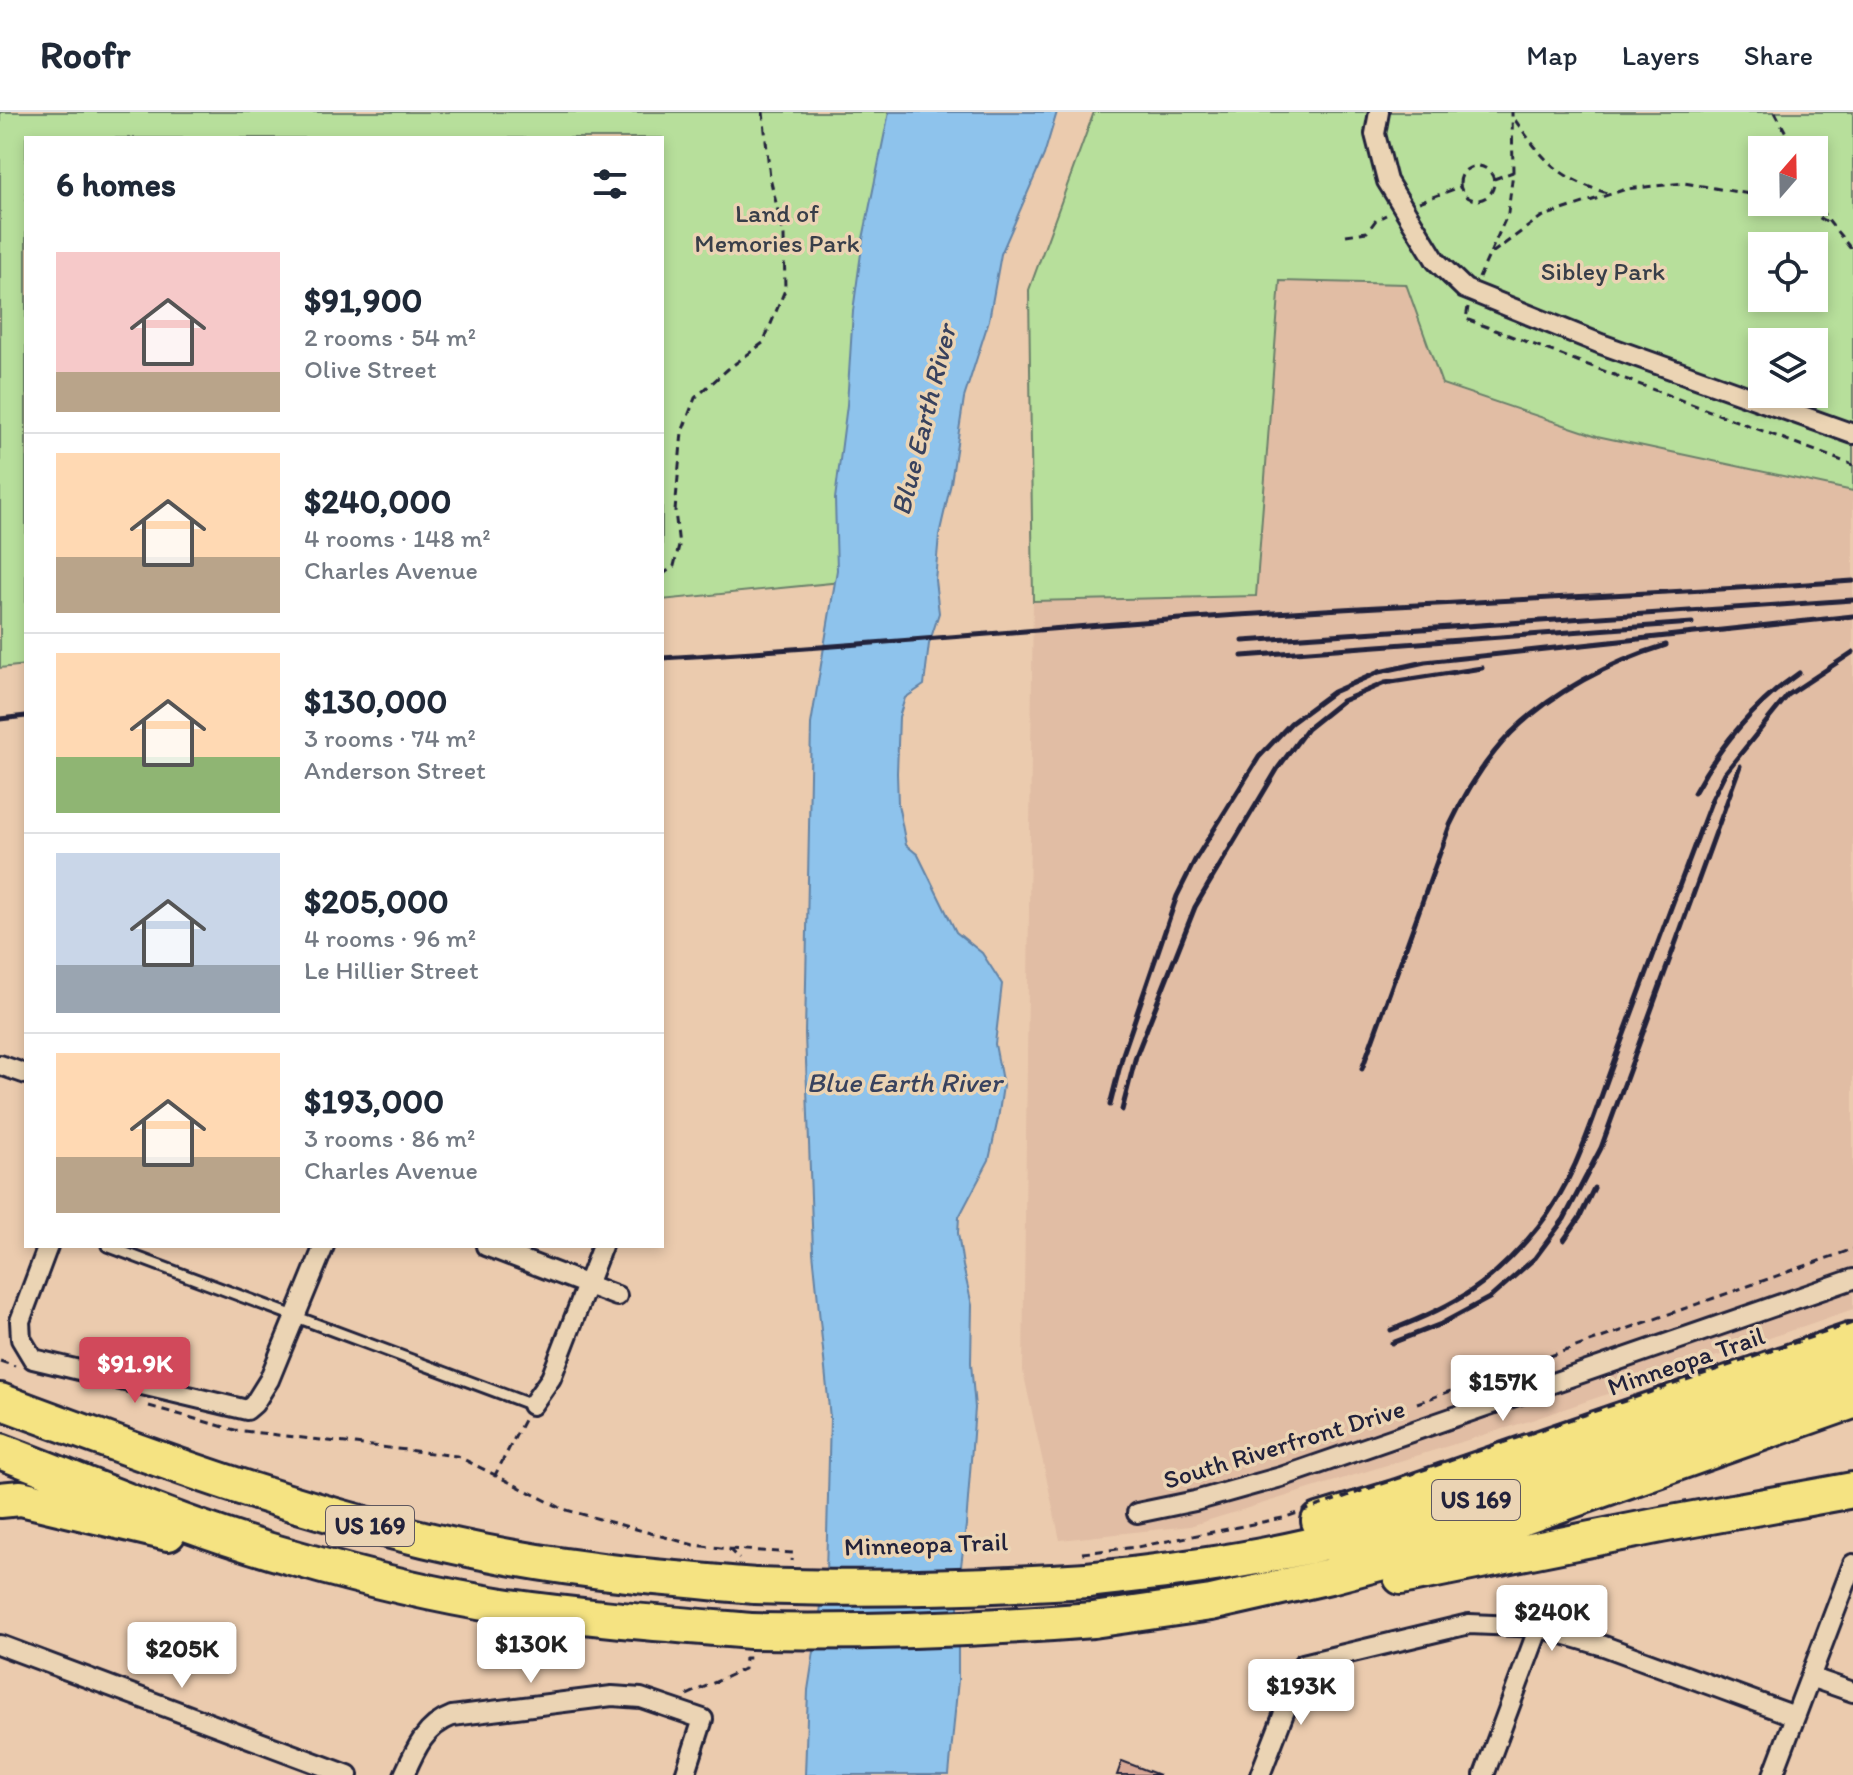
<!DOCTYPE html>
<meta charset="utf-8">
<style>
body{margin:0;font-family:Itim,sans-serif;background:#f2f2f3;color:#1f2937;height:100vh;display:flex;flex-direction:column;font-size:30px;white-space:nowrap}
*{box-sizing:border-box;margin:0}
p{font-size:26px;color:#747a83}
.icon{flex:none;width:44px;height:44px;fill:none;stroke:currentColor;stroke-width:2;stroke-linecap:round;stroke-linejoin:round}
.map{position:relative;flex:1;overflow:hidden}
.side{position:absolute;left:24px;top:24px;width:640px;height:1112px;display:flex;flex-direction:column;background:#fff;border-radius:0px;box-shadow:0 4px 12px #0003}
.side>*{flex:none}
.needle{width:52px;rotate:20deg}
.tools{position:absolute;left:1748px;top:24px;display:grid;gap:16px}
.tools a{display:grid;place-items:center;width:80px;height:80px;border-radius:0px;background:#fff;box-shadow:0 4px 12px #0003;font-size:40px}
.price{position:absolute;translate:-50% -68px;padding:0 18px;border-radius:8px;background:#fff;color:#222;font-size:26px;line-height:52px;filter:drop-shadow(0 2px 4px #0008)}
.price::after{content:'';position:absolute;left:50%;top:48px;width:24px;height:18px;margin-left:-12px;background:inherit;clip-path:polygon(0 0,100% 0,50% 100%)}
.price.selected{background:#d1495b;color:#fff}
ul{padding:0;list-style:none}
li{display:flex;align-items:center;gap:24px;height:200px;padding:0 32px}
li+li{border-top:2px solid #e0e1e3}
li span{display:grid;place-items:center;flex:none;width:224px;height:160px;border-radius:0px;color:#555}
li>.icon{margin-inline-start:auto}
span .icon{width:96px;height:96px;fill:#fffc;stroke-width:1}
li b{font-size:34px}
h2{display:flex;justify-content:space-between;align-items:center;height:96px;padding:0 32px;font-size:34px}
header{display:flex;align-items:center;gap:48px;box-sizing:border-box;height:112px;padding:0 40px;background:#fff;border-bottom:2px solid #e0e1e3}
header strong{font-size:38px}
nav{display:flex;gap:44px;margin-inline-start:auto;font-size:28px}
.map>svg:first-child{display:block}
.built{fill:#e1bda4}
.green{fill:#b7df9b;stroke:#6c806b;stroke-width:2;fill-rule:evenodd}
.water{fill:#8ec3ec;stroke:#6383a5;stroke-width:2}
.building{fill:#d7a795;stroke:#22223b;stroke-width:2}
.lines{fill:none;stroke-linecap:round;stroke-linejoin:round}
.lane-casing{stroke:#22223b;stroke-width:15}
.street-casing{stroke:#22223b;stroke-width:24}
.highway-casing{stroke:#22223b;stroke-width:40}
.path{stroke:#22223b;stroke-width:3;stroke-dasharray:8 6;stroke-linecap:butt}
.lane{stroke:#ebd4b4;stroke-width:9}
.street{stroke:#ebd4b4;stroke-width:18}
.highway{stroke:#f5e382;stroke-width:34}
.rail{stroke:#22223b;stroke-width:5}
.highway-bridge-casing{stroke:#22223b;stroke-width:40;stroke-linecap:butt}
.path-bridge{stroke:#22223b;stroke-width:3;stroke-dasharray:8 6;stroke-linecap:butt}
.highway-bridge{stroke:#f5e382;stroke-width:34}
.labels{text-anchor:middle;stroke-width:7;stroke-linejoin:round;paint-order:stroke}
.shield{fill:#ebd4b4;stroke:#5e575f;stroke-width:2}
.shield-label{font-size:24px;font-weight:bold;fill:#22223b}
.park-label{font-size:26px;fill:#383e49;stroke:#ebd4b4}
.street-label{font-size:26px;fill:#22223b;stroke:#ebd4b4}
.water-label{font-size:28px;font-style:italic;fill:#38425e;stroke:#ebd4b4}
</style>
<header>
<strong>Roofr</strong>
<nav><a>Map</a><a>Layers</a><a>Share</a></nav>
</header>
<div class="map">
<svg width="1853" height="1663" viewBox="0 0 1853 1663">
<rect width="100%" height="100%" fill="#ebcbae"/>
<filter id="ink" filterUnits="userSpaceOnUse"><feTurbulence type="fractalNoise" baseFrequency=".0125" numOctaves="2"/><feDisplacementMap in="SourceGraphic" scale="16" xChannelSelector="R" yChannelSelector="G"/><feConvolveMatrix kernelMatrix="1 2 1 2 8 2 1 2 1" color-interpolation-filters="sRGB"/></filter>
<g filter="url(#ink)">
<path class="built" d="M 1280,169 L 1407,172 L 1442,273 L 1597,324 L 1853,379 L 1853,1197 L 1532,1308 L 1190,1414 L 1060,1428 L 1023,1259 L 1033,489 L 1255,484 Z"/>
<path class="green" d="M 0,0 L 908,0 L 851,469 L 662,488 L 662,26 L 26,26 L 26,553 L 0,556 Z
M 1094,0 L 1853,0 L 1853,379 L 1597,324 L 1442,272 L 1406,172 L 1280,169 L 1256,484 L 1033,489 L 1029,178 ZM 1762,38 L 1814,38 L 1814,90 L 1762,90 ZM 1762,134 L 1814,134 L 1814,186 L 1762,186 ZM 1762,230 L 1814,230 L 1814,282 L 1762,282 Z"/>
<path class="water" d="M 889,0 L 1057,0 L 1044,43 L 1001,142 L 989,208 L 964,286 L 951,371 L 939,423 L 935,468 L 939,501 L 929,532 L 924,573 L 905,586 L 899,605 L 897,661 L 898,692 L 906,733 L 918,743 L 956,820 L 982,841 L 1002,872 L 995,932 L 1003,974 L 998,1007 L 989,1048 L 959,1105 L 958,1121 L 963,1154 L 972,1193 L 971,1251 L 975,1296 L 966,1413 L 958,1479 L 958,1568 L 949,1663 L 805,1663 L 808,1578 L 826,1462 L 830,1306 L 813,1140 L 805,922 L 811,612 L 837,458 L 835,387 L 847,293 L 853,199 L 863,127 Z"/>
<path class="building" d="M 1122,1649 L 1159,1663 L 1117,1663 Z"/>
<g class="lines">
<g class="lane-casing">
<path id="lane" d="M 107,1134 L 532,1293"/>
</g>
<g class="street-casing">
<path id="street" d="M 1379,0 L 1375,22 L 1387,69 L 1436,149 L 1465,177 L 1601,232 L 1853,322
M 0,953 L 26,962
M 48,1134 L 20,1209 L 21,1227 L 33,1247 L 247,1298 L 254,1292 L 269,1268 L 324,1134
M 486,1134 L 617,1184
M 532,1293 L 551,1266 L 602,1134
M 1137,1401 L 1195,1389 L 1281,1365 L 1853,1167
M 0,1533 L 348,1663
M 1810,1565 L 1853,1580
M 404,1663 C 415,1638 425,1614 452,1604 L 612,1584 L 641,1586 L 703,1607 L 685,1663
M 1260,1663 L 1303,1552 L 1469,1512 L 1539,1515 L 1604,1534 L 1795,1604
M 1484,1663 L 1539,1515
M 1773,1663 L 1853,1452"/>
</g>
<g class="highway-casing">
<path id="highway" d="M 0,1289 C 166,1351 333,1413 509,1445 C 590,1460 673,1467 755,1474
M 0,1339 C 95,1375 193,1418 291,1445 C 360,1465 432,1483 503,1494 C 586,1506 668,1512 751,1519
M 0,1388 L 21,1386 L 168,1421
M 1319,1409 L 1398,1385 L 1853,1228
M 1401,1465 L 1661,1413 L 1853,1378
M 1087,1468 C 1161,1460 1236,1451 1309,1434 C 1495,1390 1673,1320 1853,1257
M 1093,1508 L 1211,1491 L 1330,1464 L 1402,1445 L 1476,1422 L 1853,1289"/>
</g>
<path class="path" d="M 1775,0 L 1795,38
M 1515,8 C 1546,51 1558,66 1610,82
M1460 71a17 17 0 1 1 34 0a17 17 0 1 1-34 0Z
M 1494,67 L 1513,60
M 1814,84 C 1822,105 1840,121 1853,140
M 1419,90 L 1460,75
M 1781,90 L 1807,98 L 1831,113
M 1346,123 L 1367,120 L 1376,108 L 1386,103
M 1492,141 L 1541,105 L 1626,77 L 1684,71 L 1762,84
M 1479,166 L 1508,101 L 1513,60 L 1512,0
M 1468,195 L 1466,207 L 1853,353
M 662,463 L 674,454 L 679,434 L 675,399 L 682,320 L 695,286 L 728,257 L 763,231 L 785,178 L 784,124 L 770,66 L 763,0
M 0,1249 L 15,1254
M 1417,1291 L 1853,1137
M 149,1294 L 235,1318 L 457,1344 L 563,1397 L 694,1433 L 729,1437 L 739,1447
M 494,1365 L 524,1308
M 729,1437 L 793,1441 L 792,1449
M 687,1583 L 744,1557 L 745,1546 L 751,1546"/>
<use href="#lane" class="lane"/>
<use href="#street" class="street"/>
<use href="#highway" class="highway"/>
<path class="rail" d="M 1243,529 L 1853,488
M 1242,544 L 1692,511
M 662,546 C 839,535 1016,519 1194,506 C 1413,491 1633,484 1853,469
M 0,607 L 26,604
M 1694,681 C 1719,635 1755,591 1799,561
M 1362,957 L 1450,713 C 1465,681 1486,647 1511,621 C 1552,580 1611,550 1666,533
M 1110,993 L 1123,942 L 1177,784 L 1195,748 L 1259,645 L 1291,611 L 1333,580 L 1379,560 L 1425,550 L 1853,504
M 1122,998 L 1136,944 L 1195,795 L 1278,656 L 1307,617 L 1342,589 L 1385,571 L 1482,556
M 1564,1128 L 1580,1105 L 1594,1076
M 1391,1218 C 1457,1193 1493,1171 1538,1115 C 1576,1068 1593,1005 1614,949 C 1646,862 1679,774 1712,687 L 1725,661 L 1788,583 L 1853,540
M 1392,1231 L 1441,1212 L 1491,1185 L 1535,1146 L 1564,1107 L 1601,1036 L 1740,654"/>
<g class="highway-bridge-casing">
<path id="highway-bridge" d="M 755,1474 C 866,1478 976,1475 1087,1468
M 751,1519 C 866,1521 979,1517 1093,1508"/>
</g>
<path class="path-bridge" d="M 1082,1441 L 1137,1435 L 1283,1406 L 1853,1211"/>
<use href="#highway-bridge" class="highway-bridge"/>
</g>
</g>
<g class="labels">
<g class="shield">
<rect x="1432" y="1368" width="88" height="40" rx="6"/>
<rect x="326" y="1394" width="88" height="40" rx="6"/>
</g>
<g class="shield-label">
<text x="1476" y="1396">US 169</text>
<text x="370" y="1422">US 169</text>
</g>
<g class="park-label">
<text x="777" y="110">Land of<tspan x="777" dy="30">Memories Park</tspan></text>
<text x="1603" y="168">Sibley Park</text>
</g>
<g class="street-label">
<text transform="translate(1686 1249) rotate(-19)" y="9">Minneopa Trail</text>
<text transform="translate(1284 1332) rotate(-17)" y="9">South Riverfront Drive</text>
<text transform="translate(926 1432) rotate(-2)" y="9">Minneopa Trail</text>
</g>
<g class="water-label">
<text transform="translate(923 308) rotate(-76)" y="10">Blue Earth River</text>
<text x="904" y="980">Blue Earth River</text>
</g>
</g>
</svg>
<div class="tools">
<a><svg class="needle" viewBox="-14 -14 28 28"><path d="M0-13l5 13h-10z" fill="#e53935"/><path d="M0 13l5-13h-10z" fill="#747a83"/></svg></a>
<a><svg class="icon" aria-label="locate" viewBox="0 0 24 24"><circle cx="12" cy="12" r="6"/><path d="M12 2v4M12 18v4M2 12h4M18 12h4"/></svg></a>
<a><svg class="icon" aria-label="layers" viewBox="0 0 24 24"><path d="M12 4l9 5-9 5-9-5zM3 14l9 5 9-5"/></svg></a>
</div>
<b class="price selected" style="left:135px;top:1293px">$91.9K</b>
<b class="price" style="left:1503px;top:1311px">$157K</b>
<b class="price" style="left:1552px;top:1541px">$240K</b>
<b class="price" style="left:531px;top:1573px">$130K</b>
<b class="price" style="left:182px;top:1578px">$205K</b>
<b class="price" style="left:1301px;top:1615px">$193K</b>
<section class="side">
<h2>6 homes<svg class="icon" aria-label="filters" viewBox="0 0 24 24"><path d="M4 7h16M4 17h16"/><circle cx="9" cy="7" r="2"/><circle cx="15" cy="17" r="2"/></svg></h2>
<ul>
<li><span style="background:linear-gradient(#f6c9c9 75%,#b9a48a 0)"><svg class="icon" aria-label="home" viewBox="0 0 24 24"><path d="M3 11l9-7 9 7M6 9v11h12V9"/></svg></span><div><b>$91,900</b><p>2 rooms · 54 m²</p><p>Olive Street</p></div></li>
<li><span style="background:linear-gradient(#ffd9b3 65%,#b9a48a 0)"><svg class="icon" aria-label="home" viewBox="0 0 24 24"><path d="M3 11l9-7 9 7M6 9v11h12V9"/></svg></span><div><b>$240,000</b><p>4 rooms · 148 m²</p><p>Charles Avenue</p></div></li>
<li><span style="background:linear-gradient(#ffd9b3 65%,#8fb573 0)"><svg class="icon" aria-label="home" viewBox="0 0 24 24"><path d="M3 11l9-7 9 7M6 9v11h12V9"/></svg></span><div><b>$130,000</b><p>3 rooms · 74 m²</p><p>Anderson Street</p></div></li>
<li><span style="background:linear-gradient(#c9d6e8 70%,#9aa5b1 0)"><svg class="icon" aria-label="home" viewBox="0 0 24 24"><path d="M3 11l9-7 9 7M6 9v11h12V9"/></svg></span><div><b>$205,000</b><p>4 rooms · 96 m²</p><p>Le Hillier Street</p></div></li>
<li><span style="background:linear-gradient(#ffd9b3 65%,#b9a48a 0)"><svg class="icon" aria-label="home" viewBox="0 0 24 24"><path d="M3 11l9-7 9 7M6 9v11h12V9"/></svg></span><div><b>$193,000</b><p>3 rooms · 86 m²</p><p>Charles Avenue</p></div></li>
</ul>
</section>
</div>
